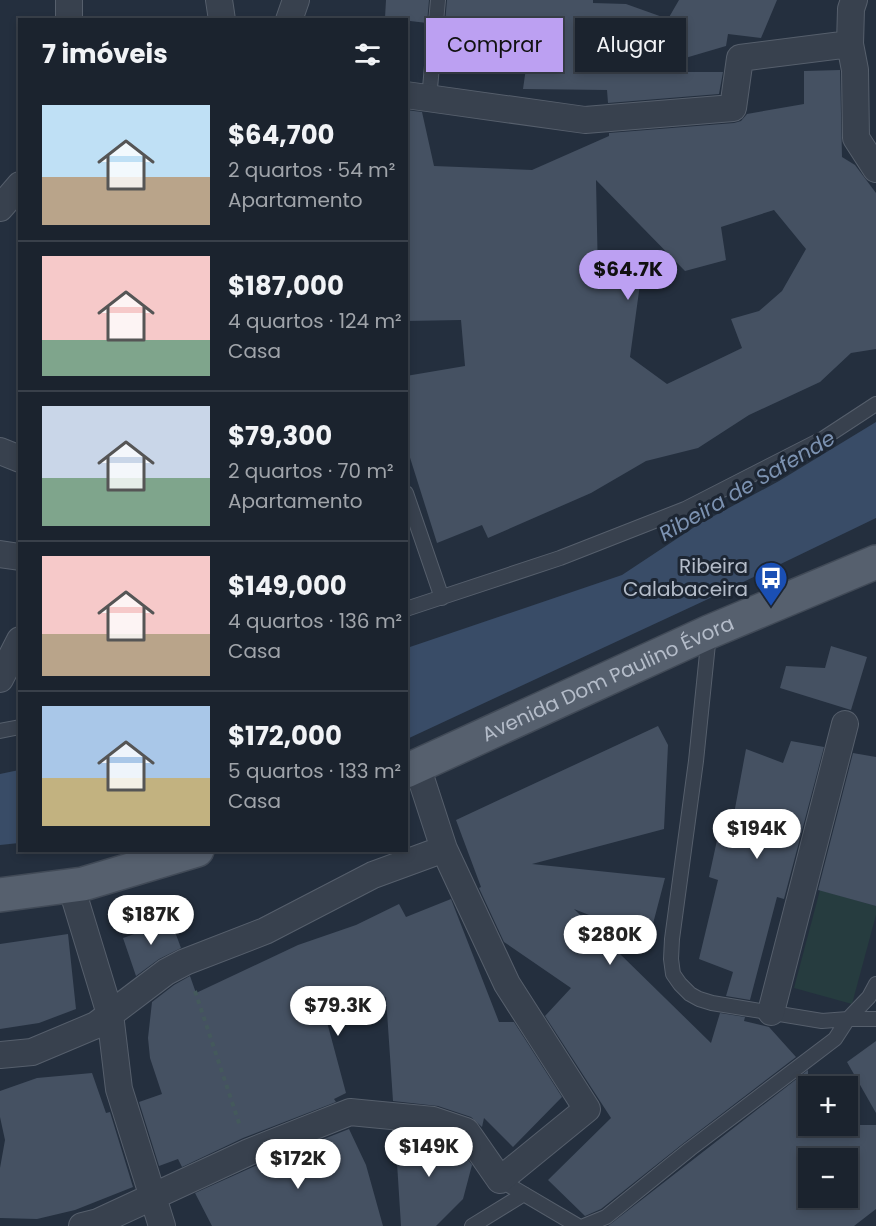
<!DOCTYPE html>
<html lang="pt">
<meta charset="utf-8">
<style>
body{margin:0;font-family:Poppins,sans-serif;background:#282f3a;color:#f1f3f6;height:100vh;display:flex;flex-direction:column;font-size:22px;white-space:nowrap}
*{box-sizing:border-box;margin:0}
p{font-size:20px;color:#a0a4aa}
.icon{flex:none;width:33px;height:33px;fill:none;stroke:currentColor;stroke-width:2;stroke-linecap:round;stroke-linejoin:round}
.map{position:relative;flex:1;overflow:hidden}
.side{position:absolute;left:18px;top:18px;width:390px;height:834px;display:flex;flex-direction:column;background:#1b232e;border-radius:0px;box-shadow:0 3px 9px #0003,0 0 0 2px #39404a}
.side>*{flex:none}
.top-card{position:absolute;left:426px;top:18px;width:360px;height:54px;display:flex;gap:12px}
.controls{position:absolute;left:798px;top:1076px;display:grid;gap:12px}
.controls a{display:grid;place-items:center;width:60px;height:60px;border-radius:0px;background:#1b232e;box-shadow:0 3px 9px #0003,0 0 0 2px #39404a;font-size:30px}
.price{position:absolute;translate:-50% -51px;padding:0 14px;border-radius:21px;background:#fff;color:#222;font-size:20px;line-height:39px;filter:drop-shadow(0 2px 3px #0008)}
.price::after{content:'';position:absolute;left:50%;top:36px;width:18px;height:14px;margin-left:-9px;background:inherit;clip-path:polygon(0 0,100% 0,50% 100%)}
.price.on{background:#bca0f2;color:#111}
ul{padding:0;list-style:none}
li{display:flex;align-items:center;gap:18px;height:150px;padding:0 24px}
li+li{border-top:2px solid #39404a}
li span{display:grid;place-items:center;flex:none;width:168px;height:120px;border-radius:0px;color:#555}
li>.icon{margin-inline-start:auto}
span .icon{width:72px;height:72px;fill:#fffc;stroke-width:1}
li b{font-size:26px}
h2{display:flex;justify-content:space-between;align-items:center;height:72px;padding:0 24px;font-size:26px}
.tag{padding:0 21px;border-radius:0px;background:#1b232e;box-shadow:0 3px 9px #0003,0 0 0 2px #39404a;font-size:21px;line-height:54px}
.tag.on{background:#bca0f2;color:#111}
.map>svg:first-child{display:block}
.green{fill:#263c3f}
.water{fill:#394c67}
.building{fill:#455162;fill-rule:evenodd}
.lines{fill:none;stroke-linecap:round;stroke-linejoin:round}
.service-casing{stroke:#565f6c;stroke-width:16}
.minor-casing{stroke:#565f6c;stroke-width:28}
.primary-casing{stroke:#414a57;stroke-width:36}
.path{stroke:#44595c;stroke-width:4;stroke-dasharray:4.5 4.5;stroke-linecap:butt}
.service{stroke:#38414e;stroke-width:14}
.minor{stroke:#38414e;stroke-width:26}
.primary{stroke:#56606e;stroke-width:33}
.labels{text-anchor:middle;stroke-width:6;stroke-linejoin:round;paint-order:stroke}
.poi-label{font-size:20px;fill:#b4bcc9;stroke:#1d2633;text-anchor:end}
.street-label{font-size:20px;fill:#b4bcc9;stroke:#1d2633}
.water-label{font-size:21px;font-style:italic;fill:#7c92b1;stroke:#1d2633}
</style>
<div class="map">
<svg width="876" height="1226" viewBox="0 0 876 1226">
<rect width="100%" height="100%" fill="#242f3e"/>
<path class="green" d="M 820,890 L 876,906 L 876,915 L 852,1004 L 794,988 Z"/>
<path class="water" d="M 876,422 L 876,518 L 706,600 L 407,739 L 407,648 L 622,575 L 699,524 L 779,481 Z
M 19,770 L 19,843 L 0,845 L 0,774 Z"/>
<path class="building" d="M 386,0 L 429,0 L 427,23 L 385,18 Z
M 447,0 L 593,0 L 593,3 L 626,4 L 668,19 L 679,0 L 777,0 L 761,38 L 728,34 L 726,46 L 641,71 L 642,72 L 723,72 L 719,94 L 608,103 L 607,90 L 523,89 L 529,47 L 444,35 Z
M 840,70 L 842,157 L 855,165 L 876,193 L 876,349 L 851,353 L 820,382 L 749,415 L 698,448 L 646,461 L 591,493 L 488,538 L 482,525 L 437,543 L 406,445 L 406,376 L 465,366 L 461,320 L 406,321 L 406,110 L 422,112 L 434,166 L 532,170 L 609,136 L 609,133 L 734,123 L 741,121 L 747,114 L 804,104 L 804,71 ZM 596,180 L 685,271 L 726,260 L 721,227 L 774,210 L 806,249 L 782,291 L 759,311 L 731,319 L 742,348 L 667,384 L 630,357 L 640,284 L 598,276 Z
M 831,646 L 867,657 L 851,710 L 780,688 L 786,666 L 825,668 Z
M 658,726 L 668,745 L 664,829 L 532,864 L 665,878 L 649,939 L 574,909 L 711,1043 L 720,1013 L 745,1017 L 744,1021 L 769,1027 L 796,1057 L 685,1142 L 601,1209 L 585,1216 L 548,1180 L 611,1118 L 545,1016 L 571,988 L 504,942 L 479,888 L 481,887 L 456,820 Z
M 791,741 L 824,747 L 784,899 L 777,897 L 750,1000 L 726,996 L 733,972 L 699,959 L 718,880 L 709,877 L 719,831 L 731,830 L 746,749 L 783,763 Z
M 853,753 L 876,757 L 876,906 L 818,890 Z
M 451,899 L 499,1022 L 514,1022 L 562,1097 L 513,1147 L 484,1118 L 482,1127 L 471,1117 L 438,1106 L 393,1101 L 386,997 L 327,1022 L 346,1093 L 334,1099 L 336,1102 L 243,1138 L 182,1167 L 178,1159 L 159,1166 L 139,1102 L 162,1094 L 150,1058 L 148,1038 L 152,1002 L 174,985 L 190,976 L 196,993 L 298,945 L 356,925 L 399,904 L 406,917 Z
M 171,921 L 181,948 L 159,959 L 136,976 L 123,938 Z
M 68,934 L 76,1009 L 39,1023 L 0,1029 L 0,944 Z
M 876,1041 L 876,1113 L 847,1062 Z
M 808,1070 L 808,1125 L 876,1125 L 876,1209 L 854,1226 L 608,1226 ZM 808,1158 L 848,1158 L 848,1197 L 808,1197 Z
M 92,1073 L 106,1113 L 110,1112 L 133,1187 L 75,1210 L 37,1219 L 0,1218 L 0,1168 L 5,1140 L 0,1117 L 0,1091 L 37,1078 Z
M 349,1129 L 366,1165 L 383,1226 L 212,1226 L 195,1193 L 255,1166 Z
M 395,1131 L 430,1135 L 457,1144 L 472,1165 L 463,1199 L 436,1226 L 401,1226 Z"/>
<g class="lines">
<g class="service-casing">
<path id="service" d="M 429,99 L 438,0
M 406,493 L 442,598
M 406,609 L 560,558 L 685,509 L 824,438 L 876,404
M 709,634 L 696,761 L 672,939 L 671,959 L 673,974 L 680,984 L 690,994 L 699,999 L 712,1003 L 822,1021 L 848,1019 L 876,1019
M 0,731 L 20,727
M 500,1180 L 578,1226
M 472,1226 L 524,1194
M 584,1226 L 606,1217 L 690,1149 L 835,1039 L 848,1019 L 869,997 L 876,984"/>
</g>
<g class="minor-casing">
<path id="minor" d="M 219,0 L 222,20
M 854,0 L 851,9 L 850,44 L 855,70 L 856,138 L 876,169
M 69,20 L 69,0
M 289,20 L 296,0
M 406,95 L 585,120 L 733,108 L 740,58 L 850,44
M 0,208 L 20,185
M 0,451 L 20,459
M 0,554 L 20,557
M 0,679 L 20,640
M 71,886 L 110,1014 L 119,1089 L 162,1226
M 771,1012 L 845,724
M 0,1055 L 32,1052 L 96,1025 L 166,972 L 185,962 L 265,931 L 373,875 L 444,849
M 82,1226 L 98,1222 L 249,1152 L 350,1112 L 433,1120 L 466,1131 L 500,1180 L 587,1109 L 507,984 L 444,849 L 417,766"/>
</g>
<g class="primary-casing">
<g id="primary">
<path id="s1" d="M 406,771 L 709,632 L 876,562"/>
<path d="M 0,895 L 83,884 L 197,850"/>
</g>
</g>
<path class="path" d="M 195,991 L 240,1126"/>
<use href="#service" class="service"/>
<use href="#minor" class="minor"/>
<use href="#primary" class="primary"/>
</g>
<defs>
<g id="bus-pin" transform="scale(1.725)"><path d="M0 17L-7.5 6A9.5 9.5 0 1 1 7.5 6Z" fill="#1a4fb4" stroke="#1d2633"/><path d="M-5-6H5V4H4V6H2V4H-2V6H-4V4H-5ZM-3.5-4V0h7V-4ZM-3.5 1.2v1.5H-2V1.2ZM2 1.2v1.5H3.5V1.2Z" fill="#fff"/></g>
</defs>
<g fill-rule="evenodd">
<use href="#bus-pin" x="771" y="578"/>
</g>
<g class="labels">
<g class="poi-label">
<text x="748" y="573">Ribeira<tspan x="748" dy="23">Calabaceira</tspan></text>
</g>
<g class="street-label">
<text dy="7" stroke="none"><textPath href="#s1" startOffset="222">Avenida Dom Paulino Évora</textPath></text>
</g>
<g class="water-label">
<text transform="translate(747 486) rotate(-30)" y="7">Ribeira de Safende</text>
</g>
</g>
</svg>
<div class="controls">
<a>+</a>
<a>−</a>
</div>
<b class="price on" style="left:628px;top:301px">$64.7K</b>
<b class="price" style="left:757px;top:860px">$194K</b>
<b class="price" style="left:151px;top:946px">$187K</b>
<b class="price" style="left:610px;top:966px">$280K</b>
<b class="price" style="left:338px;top:1037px">$79.3K</b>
<b class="price" style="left:429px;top:1178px">$149K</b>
<b class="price" style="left:298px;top:1190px">$172K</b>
<div class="top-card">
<a class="tag on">Comprar</a>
<a class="tag">Alugar</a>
</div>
<section class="side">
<h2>7 imóveis<svg class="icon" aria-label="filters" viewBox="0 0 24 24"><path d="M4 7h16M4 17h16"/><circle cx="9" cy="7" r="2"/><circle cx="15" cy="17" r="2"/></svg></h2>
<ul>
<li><span style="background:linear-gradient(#bfe0f5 60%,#b9a48a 0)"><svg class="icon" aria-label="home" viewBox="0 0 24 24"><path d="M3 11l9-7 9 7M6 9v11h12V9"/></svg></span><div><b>$64,700</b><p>2 quartos · 54 m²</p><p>Apartamento</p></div></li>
<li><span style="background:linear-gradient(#f6c9c9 70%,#7fa58c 0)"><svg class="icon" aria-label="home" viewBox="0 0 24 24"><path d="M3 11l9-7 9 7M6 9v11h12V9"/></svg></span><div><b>$187,000</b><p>4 quartos · 124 m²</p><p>Casa</p></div></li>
<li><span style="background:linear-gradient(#c9d6e8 60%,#7fa58c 0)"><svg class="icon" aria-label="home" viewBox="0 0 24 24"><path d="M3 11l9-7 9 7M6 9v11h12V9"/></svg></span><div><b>$79,300</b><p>2 quartos · 70 m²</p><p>Apartamento</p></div></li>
<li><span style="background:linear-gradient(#f6c9c9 65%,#b9a48a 0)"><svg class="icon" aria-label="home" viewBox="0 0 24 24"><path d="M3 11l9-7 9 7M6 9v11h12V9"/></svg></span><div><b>$149,000</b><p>4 quartos · 136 m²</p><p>Casa</p></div></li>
<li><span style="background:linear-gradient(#a9c7e8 60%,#c2b280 0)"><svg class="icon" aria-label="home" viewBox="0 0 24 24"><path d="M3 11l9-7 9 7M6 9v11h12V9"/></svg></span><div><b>$172,000</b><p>5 quartos · 133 m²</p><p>Casa</p></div></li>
</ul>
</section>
</div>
